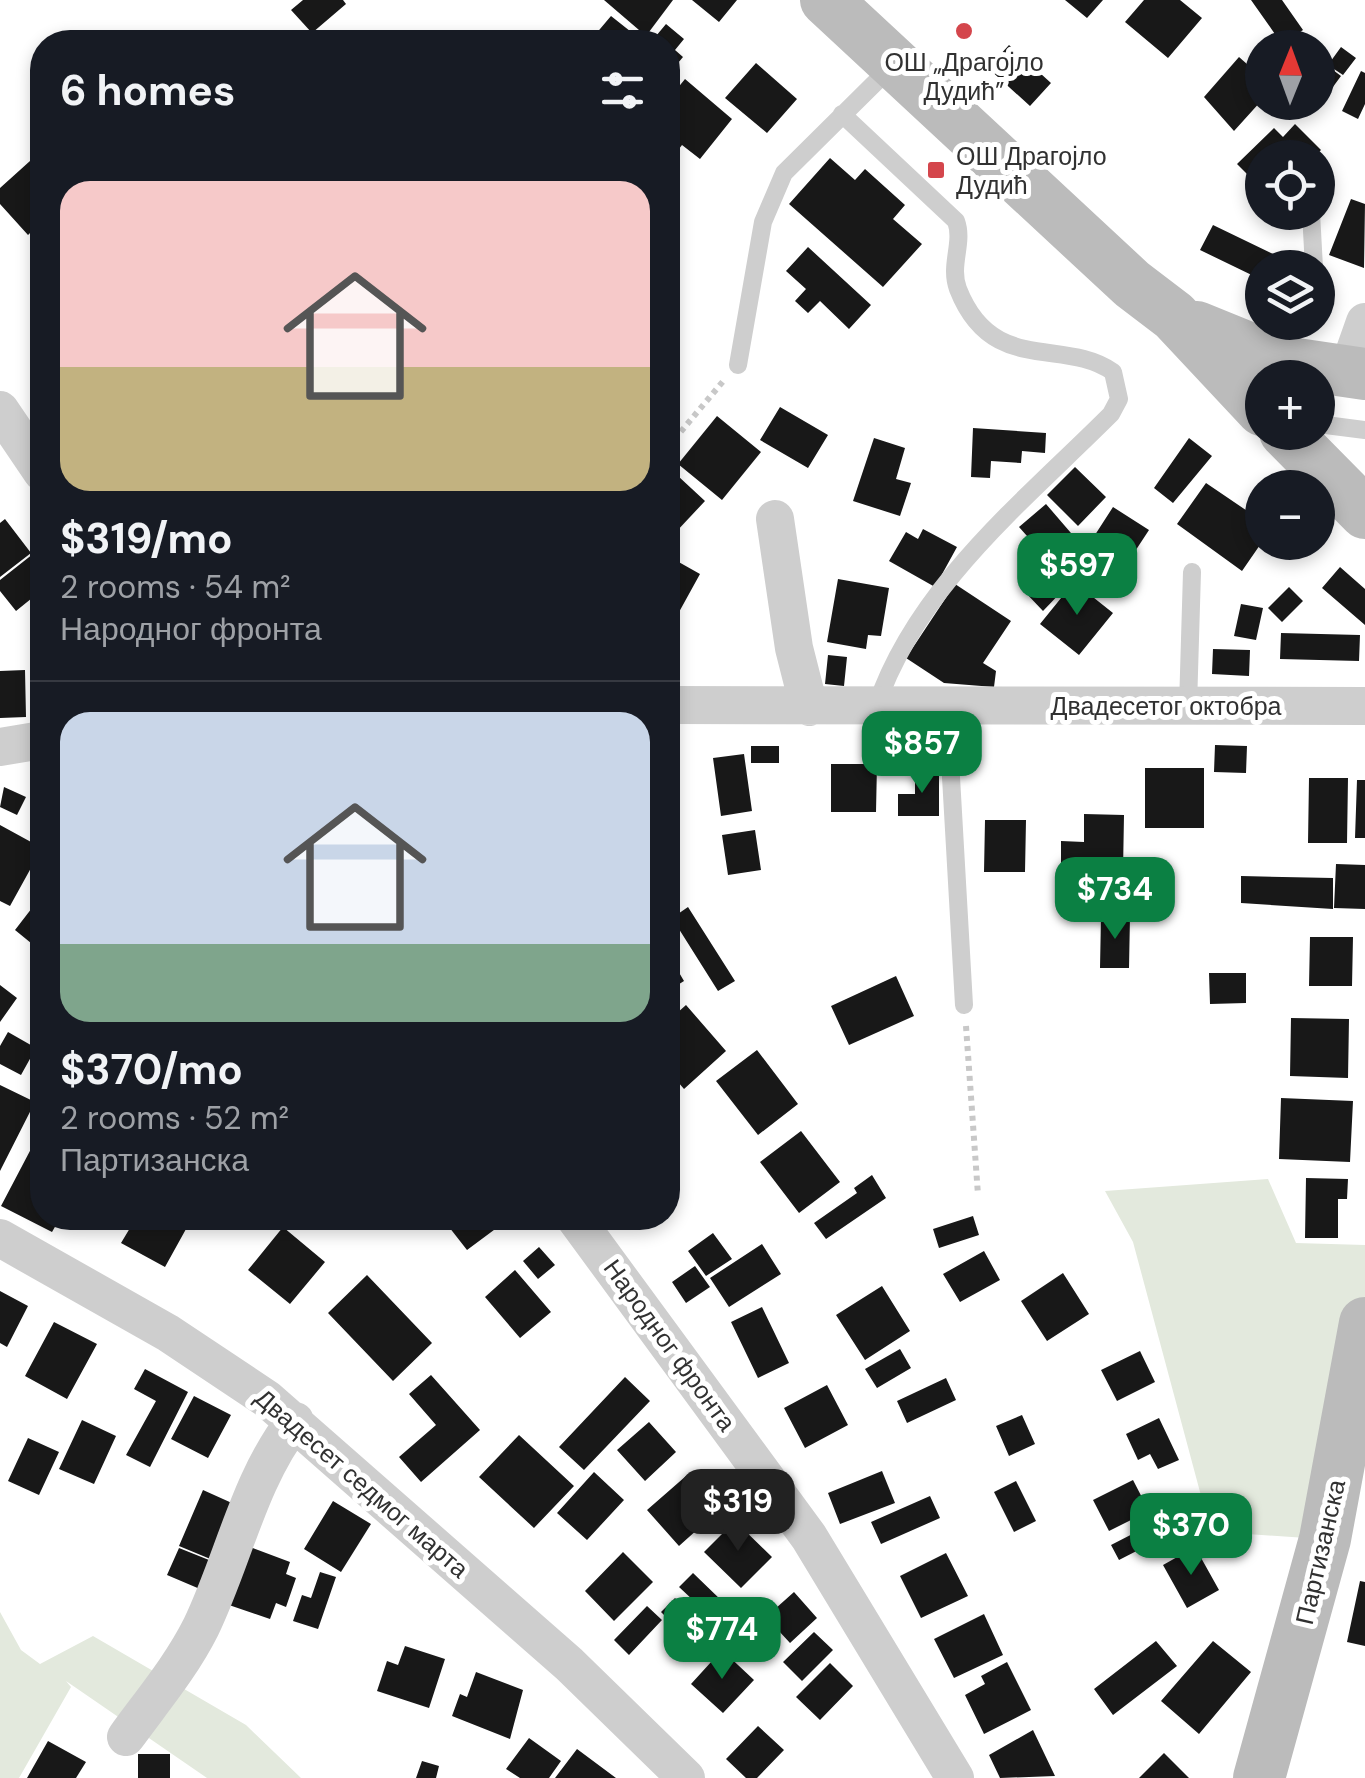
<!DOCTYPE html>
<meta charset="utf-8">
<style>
body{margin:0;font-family:"DM Sans",sans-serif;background:#20242c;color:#f1f3f6;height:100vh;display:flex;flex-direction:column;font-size:38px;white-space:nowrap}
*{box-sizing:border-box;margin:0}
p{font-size:32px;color:#9ea1a6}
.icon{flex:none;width:55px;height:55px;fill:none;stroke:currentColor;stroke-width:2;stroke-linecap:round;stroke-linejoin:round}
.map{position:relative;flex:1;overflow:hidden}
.side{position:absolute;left:30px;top:30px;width:650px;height:1200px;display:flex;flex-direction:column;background:#171b24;border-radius:40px;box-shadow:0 5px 15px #0003}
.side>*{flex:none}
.needle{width:65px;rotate:1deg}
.fabs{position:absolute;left:1245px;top:30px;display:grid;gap:20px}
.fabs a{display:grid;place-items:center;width:90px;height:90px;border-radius:50%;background:#171b24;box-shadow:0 5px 15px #0003;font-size:50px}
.price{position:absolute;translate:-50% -85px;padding:0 22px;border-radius:20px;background:#0b8043;color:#fff;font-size:32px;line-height:65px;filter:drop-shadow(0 2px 5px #0008)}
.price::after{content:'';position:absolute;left:50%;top:60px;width:30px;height:22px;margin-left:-15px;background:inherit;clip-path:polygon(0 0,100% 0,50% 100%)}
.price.current{background:#222;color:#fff}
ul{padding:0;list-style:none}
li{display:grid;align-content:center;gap:20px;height:530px;padding:0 30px}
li+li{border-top:2px solid #363941}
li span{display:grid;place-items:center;height:310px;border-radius:30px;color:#555}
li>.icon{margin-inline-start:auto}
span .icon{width:180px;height:180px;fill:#fffc;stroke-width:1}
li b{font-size:42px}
h2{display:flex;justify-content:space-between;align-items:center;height:120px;padding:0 30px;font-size:42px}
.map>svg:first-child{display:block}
.green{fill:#e3e9dd}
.building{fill:#181818}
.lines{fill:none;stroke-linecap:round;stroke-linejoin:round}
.path{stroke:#c8c8c8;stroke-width:6;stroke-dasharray:5 5;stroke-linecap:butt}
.lane{stroke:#cecece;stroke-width:18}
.street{stroke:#cecece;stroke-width:38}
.secondary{stroke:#bbb;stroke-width:52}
.poi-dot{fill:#d4464c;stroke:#fff;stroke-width:4}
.labels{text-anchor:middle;stroke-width:10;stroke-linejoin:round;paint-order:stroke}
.poi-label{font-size:25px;fill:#313131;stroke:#fff}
.street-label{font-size:25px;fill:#313131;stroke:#fff}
</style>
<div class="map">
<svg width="1365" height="1778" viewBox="0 0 1365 1778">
<rect width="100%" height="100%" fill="#fff"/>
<path class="green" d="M 1268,1179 L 1296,1243 L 1365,1245 L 1365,1296 L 1321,1539 L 1233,1533 L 1207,1518 L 1133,1242 L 1105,1191 Z
M 0,1612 L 21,1650 L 40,1664 L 93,1636 L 246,1725 L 301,1778 L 207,1778 L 66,1681 L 71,1687 L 19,1778 L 0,1778 Z"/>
<path class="building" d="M 303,0 L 343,0 L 346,4 L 312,33 L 291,10 Z
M 604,0 L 673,0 L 646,36 Z
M 692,0 L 737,0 L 719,22 Z
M 1065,0 L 1103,0 L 1087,18 Z
M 1144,0 L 1180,0 L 1202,18 L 1168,58 L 1125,22 Z
M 1251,0 L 1282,0 L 1303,30 L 1282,44 Z
M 611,16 L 640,39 L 636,42 L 589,42 Z
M 666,24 L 684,39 L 675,50 L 683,57 L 668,75 L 668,42 L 651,42 Z
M 1009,45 L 1051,83 L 1030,106 L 988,68 Z
M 1341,47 L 1356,58 L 1343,75 L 1328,65 Z
M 1239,57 L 1256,72 L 1262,65 L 1262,100 L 1234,131 L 1204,97 Z
M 756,63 L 797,99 L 767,133 L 725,98 Z
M 1329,67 L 1341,76 L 1324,99 L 1318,94 L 1318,81 Z
M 1361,71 L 1365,73 L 1365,104 L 1358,119 L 1342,111 Z
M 685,79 L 732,119 L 700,159 L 682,145 L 668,163 L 668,100 Z
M 1295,124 L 1321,150 L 1313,158 L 1262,158 L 1262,189 L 1237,164 L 1274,128 L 1283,137 Z
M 830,158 L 855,180 L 865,169 L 905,205 L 893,219 L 922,244 L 883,287 L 789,204 Z
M 30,161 L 42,175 L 42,221 L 28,235 L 0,204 L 0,188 Z
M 1351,199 L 1365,204 L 1364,268 L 1329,255 Z
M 1213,225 L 1302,268 L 1262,268 L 1262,280 L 1200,250 Z
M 808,247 L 871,305 L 849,329 L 820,301 L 808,313 L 795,301 L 806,289 L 786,271 Z
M 780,407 L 828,435 L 808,468 L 760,440 Z
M 717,416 L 761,452 L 722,500 L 678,464 Z
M 973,428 L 1046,433 L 1045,453 L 1022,451 L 1021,463 L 991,461 L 990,478 L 971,477 Z
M 874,438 L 905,448 L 896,479 L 911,483 L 900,516 L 853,501 Z
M 1189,438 L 1212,456 L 1173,503 L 1154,488 Z
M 1075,467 L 1106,497 L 1078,526 L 1047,495 Z
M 678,476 L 705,501 L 675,533 L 668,526 L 668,487 Z
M 1206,483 L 1262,521 L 1262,542 L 1242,571 L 1177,524 Z
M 1046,504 L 1077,540 L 1051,563 L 1019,527 Z
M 1113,507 L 1149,530 L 1128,562 L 1093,538 Z
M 5,519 L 31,553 L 0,577 L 0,523 Z
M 923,529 L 957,547 L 935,587 L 889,561 L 906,532 L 918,539 Z
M 1085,537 L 1116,561 L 1100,578 L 1086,566 L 1043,611 L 1025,592 Z
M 33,554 L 42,566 L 42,590 L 16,611 L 0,591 L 0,580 Z
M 668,556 L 700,574 L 668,632 Z
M 1340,567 L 1365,589 L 1365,625 L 1322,588 Z
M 838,579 L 889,588 L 881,636 L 868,635 L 866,649 L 827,642 Z
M 1074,582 L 1113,613 L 1079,655 L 1040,624 Z
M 955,584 L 1011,621 L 983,663 L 996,671 L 994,687 L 944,683 L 906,658 Z
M 1289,587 L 1303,601 L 1282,622 L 1268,608 Z
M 1241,604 L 1263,608 L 1256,640 L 1234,636 Z
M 1281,633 L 1360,635 L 1359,661 L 1280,659 Z
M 1213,649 L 1250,650 L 1249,676 L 1212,674 Z
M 828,655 L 847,657 L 844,686 L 825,684 Z
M 25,670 L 26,717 L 0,718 L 0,671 Z
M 1215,745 L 1247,746 L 1246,773 L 1214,772 Z
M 751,746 L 779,746 L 779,763 L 751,763 Z
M 744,754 L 752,811 L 721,816 L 713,758 Z
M 831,764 L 877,764 L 876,812 L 831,812 Z
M 1145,768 L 1204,768 L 1204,828 L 1145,828 Z
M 915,769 L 939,770 L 939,816 L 898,816 L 898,794 L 915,794 Z
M 1309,778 L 1348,778 L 1347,843 L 1308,843 Z
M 1357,780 L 1365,780 L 1365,838 L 1355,838 Z
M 4,787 L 26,797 L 17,815 L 0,807 Z
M 1084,814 L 1124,815 L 1123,871 L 1061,870 L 1061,841 L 1084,842 Z
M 985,820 L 1026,820 L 1025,872 L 984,872 Z
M 0,825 L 42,848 L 10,906 L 0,901 Z
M 755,830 L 761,870 L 728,875 L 722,835 Z
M 1336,864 L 1365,865 L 1365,909 L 1334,908 Z
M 1241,876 L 1333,878 L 1333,909 L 1241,903 Z
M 42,895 L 42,952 L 15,930 Z
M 688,907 L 735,981 L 718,991 L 672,918 Z
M 1101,916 L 1130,916 L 1129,968 L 1100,968 Z
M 1310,937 L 1353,937 L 1352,986 L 1309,986 Z
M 668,954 L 684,981 L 668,991 Z
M 1209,973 L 1246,973 L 1246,1003 L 1210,1004 Z
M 896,976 L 914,1016 L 849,1045 L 831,1006 Z
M 0,985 L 17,998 L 0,1022 Z
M 686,1005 L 726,1051 L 684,1089 L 678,1082 L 668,1091 L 668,1021 Z
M 1291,1018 L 1349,1019 L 1348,1078 L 1290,1076 Z
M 8,1032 L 36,1048 L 21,1075 L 0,1064 L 0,1046 Z
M 757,1050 L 798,1104 L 758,1135 L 716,1081 Z
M 0,1085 L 35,1102 L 0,1171 Z
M 1281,1098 L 1353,1101 L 1350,1162 L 1279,1159 Z
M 42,1128 L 42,1218 L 60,1218 L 52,1232 L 1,1206 Z
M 801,1131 L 840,1182 L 799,1213 L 760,1162 Z
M 872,1175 L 886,1198 L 826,1239 L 814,1223 L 857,1193 L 854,1188 Z
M 1306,1178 L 1348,1179 L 1347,1199 L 1338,1199 L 1338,1238 L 1305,1238 Z
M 973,1216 L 979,1235 L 939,1248 L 933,1229 Z
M 136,1218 L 191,1220 L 165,1267 L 121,1243 Z
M 442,1218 L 497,1218 L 502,1224 L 467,1250 Z
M 283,1227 L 325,1262 L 290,1304 L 248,1270 Z
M 713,1233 L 732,1259 L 706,1276 L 688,1251 Z
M 762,1244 L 781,1274 L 729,1307 L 710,1278 Z
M 539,1247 L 555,1265 L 538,1279 L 523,1261 Z
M 984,1251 L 1000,1280 L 960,1302 L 943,1274 Z
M 695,1266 L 710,1287 L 686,1303 L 672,1282 Z
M 515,1270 L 551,1312 L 520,1338 L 485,1297 Z
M 1063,1273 L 1089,1314 L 1047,1341 L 1021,1301 Z
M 367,1275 L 432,1343 L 393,1381 L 328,1313 Z
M 882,1286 L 910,1331 L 865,1360 L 836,1315 Z
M 0,1291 L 28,1306 L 7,1347 L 0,1343 Z
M 762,1307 L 789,1363 L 758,1378 L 731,1322 Z
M 54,1322 L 97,1344 L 67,1399 L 25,1376 Z
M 900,1349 L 911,1368 L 877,1388 L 865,1369 Z
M 1140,1351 L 1155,1382 L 1117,1401 L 1101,1370 Z
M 145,1369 L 188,1392 L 150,1467 L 126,1455 L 156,1401 L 134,1389 Z
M 431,1375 L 480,1430 L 421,1482 L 399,1457 L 436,1425 L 409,1394 Z
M 625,1377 L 650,1401 L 584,1470 L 559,1447 Z
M 946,1378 L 956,1400 L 907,1423 L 897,1401 Z
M 827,1385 L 848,1425 L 805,1448 L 784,1408 Z
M 194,1396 L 231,1415 L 208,1458 L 171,1439 Z
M 1022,1415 L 1035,1444 L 1009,1456 L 996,1426 Z
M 1159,1418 L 1179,1460 L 1158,1469 L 1150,1454 L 1138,1460 L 1126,1434 Z
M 82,1420 L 116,1436 L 94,1484 L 59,1469 Z
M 649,1422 L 676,1452 L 645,1481 L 617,1450 Z
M 519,1435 L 574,1486 L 534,1528 L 479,1477 Z
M 28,1438 L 59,1452 L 39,1495 L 8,1481 Z
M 882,1471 L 895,1503 L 840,1524 L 828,1493 Z
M 594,1472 L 624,1500 L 587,1540 L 557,1513 Z
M 686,1476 L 718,1511 L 679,1546 L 647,1510 Z
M 1133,1480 L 1149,1511 L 1109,1531 L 1093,1500 Z
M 1016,1481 L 1036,1521 L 1014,1532 L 994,1492 Z
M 203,1490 L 243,1508 L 220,1563 L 179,1546 Z
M 930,1496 L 940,1518 L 881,1544 L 871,1522 Z
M 333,1501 L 371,1524 L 341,1572 L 304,1549 Z
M 735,1521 L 772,1557 L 741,1588 L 704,1552 Z
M 1148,1526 L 1156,1541 L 1119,1560 L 1111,1545 Z
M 250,1547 L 290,1562 L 286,1574 L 296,1578 L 286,1607 L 276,1603 L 270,1619 L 229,1605 Z
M 1195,1547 L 1219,1590 L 1187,1608 L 1163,1565 Z
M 179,1548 L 219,1564 L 207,1592 L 167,1575 Z
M 623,1552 L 653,1582 L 614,1621 L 585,1591 Z
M 946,1553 L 968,1596 L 921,1618 L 900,1576 Z
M 320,1572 L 336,1577 L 318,1629 L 293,1621 L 302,1595 L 311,1598 Z
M 693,1573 L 722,1601 L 709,1615 L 679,1587 Z
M 1360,1581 L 1365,1582 L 1365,1646 L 1347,1642 Z
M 794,1592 L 817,1618 L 790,1643 L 766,1617 Z
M 675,1598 L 708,1630 L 694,1645 L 661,1612 Z
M 647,1606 L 662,1620 L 629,1655 L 614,1640 Z
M 984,1614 L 1003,1655 L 954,1678 L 934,1639 Z
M 814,1632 L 833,1650 L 802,1681 L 783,1662 Z
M 1156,1641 L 1177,1666 L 1113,1715 L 1094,1689 Z
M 1213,1641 L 1251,1672 L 1199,1734 L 1161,1701 Z
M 405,1646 L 445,1659 L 429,1708 L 377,1691 L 387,1661 L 398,1665 Z
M 722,1650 L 754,1680 L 723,1713 L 691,1684 Z
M 1007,1662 L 1031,1710 L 984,1734 L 965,1695 L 985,1684 L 981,1676 Z
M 830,1663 L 853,1686 L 820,1720 L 796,1697 Z
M 476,1672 L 523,1690 L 510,1739 L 452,1716 L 460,1694 L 467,1697 Z
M 758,1726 L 784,1750 L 757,1778 L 746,1778 L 726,1759 Z
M 1033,1730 L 1055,1776 L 1000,1778 L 989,1755 Z
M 529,1738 L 561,1761 L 549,1778 L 520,1778 L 506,1769 Z
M 48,1741 L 86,1762 L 76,1778 L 27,1778 Z
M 577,1749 L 616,1778 L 555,1778 Z
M 1164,1753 L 1189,1778 L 1139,1778 Z
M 138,1754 L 170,1754 L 170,1778 L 138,1778 Z
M 422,1761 L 439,1766 L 436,1778 L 416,1778 Z"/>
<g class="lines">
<path class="path" d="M 668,447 L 725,379
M 966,1026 L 978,1195"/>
<path class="lane" d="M 842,114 L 956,221 C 964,243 949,265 958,289 C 992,376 1064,337 1113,372 L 1119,399 L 1111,414 C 1024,501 916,587 876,707
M 1311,212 L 1314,268
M 1285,357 L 1297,322
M 738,365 L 763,222 L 784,173 L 891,67
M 1318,424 L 1365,430
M 1188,706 L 1192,572
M 947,707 L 964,1005"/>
<path class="street" d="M 1347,373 L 1365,322
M 0,410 L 42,472
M 775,519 L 794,648 L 809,707
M 668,705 L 1365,706
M 0,747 L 42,740
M 575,1218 L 809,1537 L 955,1778
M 0,1238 L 168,1333 L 267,1399 L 569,1664 L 686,1778
M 126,1737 C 152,1701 181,1667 201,1627 C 233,1561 249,1479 295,1421"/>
<path class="secondary" d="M 826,0 L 1132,284 L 1174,316 L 1262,410
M 1197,327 L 1283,362 L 1365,374
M 1285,432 L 1365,513
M 1259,1778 L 1325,1539 L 1365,1323"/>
</g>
<g class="poi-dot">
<circle cx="964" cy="31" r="10"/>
<rect x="926" y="160" width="20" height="20" rx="5"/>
</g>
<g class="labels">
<g class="poi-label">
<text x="964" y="71">ОШ „Драгојло<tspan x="964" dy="29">Дудић”</tspan></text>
<text x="956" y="165" text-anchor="start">ОШ Драгојло<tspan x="956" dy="29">Дудић</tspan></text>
</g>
<g class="street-label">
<text x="1166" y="715">Двадесетог октобра</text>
<text transform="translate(670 1345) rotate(54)" y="9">Народног фронта</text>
<text transform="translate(362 1483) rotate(41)" y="9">Двадесет седмог марта</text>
<text transform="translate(1320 1552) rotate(-77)" y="9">Партизанска</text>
</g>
</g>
</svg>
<div class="fabs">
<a><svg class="needle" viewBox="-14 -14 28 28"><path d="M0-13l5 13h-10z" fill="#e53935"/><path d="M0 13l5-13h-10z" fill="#9ea1a6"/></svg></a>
<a><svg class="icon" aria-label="locate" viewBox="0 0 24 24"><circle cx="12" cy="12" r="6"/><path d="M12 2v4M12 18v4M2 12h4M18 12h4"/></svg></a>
<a><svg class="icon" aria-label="layers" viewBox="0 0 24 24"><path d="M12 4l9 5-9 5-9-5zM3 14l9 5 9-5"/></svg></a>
<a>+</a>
<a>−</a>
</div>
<b class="price" style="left:1077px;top:618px">$597</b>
<b class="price" style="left:922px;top:796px">$857</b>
<b class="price" style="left:1115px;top:942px">$734</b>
<b class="price current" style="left:738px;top:1554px">$319</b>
<b class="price" style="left:1191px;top:1578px">$370</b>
<b class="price" style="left:722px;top:1682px">$774</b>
<section class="side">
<h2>6 homes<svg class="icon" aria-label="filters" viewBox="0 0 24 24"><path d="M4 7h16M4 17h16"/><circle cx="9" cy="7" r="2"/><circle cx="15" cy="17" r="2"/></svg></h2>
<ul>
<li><span style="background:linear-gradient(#f6c9c9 60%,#c2b280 0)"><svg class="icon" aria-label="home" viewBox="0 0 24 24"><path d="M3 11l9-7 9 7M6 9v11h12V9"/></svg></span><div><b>$319/mo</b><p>2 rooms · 54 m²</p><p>Народног фронта</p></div></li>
<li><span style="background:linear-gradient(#c9d6e8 75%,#7fa58c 0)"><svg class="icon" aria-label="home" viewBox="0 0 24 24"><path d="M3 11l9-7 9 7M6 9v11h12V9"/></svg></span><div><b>$370/mo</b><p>2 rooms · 52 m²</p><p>Партизанска</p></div></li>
</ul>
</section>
</div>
